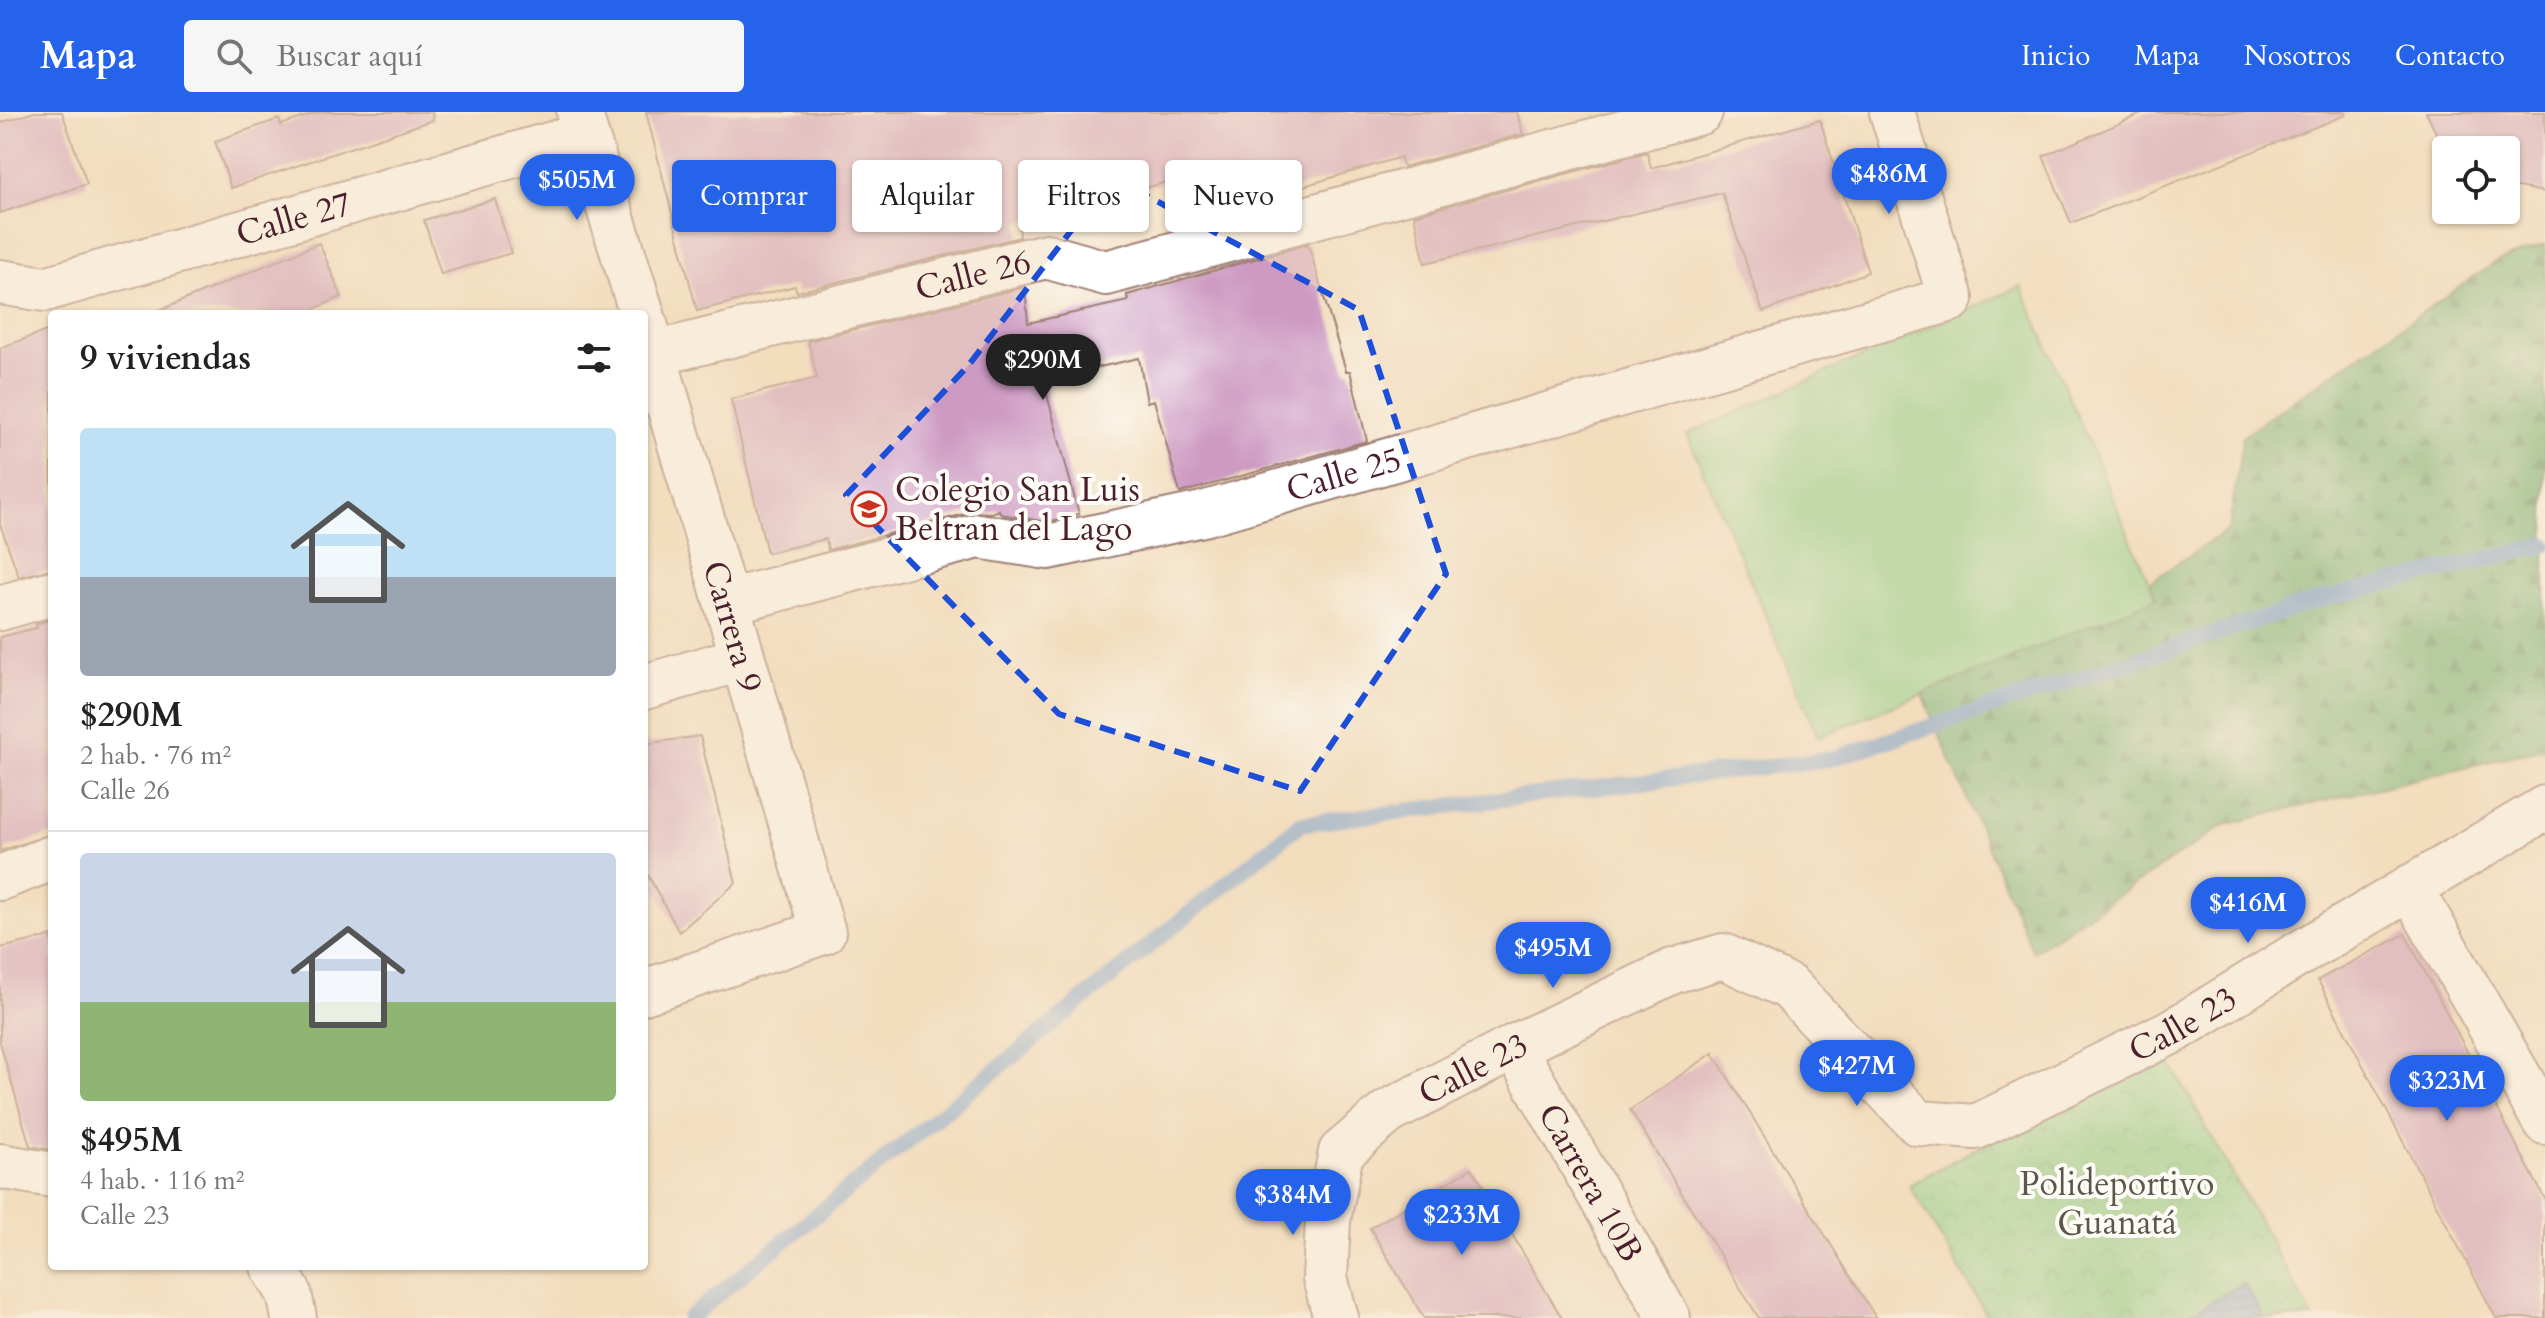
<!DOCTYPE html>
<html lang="es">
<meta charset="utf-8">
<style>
body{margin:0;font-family:Cardo,serif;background:#f6f6f6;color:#222;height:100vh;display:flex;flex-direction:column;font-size:30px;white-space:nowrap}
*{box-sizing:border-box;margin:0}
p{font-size:26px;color:#767676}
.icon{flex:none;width:44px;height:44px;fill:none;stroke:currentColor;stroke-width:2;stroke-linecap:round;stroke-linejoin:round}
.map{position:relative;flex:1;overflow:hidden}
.side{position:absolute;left:48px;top:198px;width:600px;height:960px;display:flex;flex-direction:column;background:#fff;border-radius:8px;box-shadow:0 2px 6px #0004}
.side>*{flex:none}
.banner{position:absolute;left:672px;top:48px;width:760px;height:72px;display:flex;gap:16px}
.buttons{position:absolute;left:2432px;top:24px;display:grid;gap:16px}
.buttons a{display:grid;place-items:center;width:88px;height:88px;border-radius:8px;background:#fff;box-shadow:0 2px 6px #0004;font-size:40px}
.price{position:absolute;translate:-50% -68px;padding:0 18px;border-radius:28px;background:#2563eb;color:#fff;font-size:26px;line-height:52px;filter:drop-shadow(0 2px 4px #0008)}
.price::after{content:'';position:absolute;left:50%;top:48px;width:24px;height:18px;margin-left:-12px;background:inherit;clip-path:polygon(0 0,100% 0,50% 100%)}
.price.selected{background:#222;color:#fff}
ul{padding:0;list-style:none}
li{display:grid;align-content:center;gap:16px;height:424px;padding:0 32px}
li+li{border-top:2px solid #e0e0e0}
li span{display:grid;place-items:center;height:248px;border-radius:8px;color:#555}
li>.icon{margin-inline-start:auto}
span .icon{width:144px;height:144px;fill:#fffc;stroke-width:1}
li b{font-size:34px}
h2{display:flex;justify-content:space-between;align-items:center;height:96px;padding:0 32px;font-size:34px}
.pill{padding:0 28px;border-radius:8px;background:#fff;box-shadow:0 2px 6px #0004;font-size:28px;line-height:72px}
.pill.selected{background:#2563eb;color:#fff}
header{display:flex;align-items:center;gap:48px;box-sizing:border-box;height:112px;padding:0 40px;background:#2563eb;color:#fff}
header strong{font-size:38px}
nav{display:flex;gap:44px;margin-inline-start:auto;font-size:28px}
.search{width:560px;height:72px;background:#f6f6f6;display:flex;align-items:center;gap:20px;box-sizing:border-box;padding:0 28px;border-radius:8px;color:#767676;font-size:30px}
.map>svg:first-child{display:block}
.forest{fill:url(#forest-firs);stroke:#5c6a54;stroke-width:2}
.park{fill:url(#park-crowns);stroke:#6a7a5e;stroke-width:2}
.pitch{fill:#89d592;stroke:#6a7a5e;stroke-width:2}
.water{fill:url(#water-rules);stroke:#5b5e80;stroke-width:2}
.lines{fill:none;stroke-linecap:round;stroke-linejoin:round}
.stream{stroke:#6c9cd5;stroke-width:16}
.building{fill:#cd9ac3}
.pedestrian-casing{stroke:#9e7e74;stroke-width:46}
.minor-casing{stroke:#9e7e74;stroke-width:48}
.tertiary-casing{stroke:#9e7e74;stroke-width:48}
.pedestrian{stroke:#fff;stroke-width:42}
.minor{stroke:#fff;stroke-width:44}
.tertiary{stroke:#fff;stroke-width:44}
.marked{fill:none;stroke:#1d4ed8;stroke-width:6;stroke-dasharray:16 10;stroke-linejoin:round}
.labels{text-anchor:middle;stroke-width:8;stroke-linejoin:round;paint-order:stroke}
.street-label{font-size:34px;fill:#4a1f2b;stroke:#fdfcf7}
.poi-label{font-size:34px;fill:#4a1f2b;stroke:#fdfcf7;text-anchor:start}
.park-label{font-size:34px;fill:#5d564a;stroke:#fdfcf7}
</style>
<header>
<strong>Mapa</strong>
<div class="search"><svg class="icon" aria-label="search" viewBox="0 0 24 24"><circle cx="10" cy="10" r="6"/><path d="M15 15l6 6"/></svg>Buscar aquí</div>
<nav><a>Inicio</a><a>Mapa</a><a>Nosotros</a><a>Contacto</a></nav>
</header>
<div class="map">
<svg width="2545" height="1206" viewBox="0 0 2545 1206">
<defs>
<pattern id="forest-firs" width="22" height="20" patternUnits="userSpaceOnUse" patternTransform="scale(2)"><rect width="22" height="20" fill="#6eb67c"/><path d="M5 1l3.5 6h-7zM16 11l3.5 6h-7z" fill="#5c9366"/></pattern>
<pattern id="park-crowns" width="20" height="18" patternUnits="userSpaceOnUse" patternTransform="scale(2)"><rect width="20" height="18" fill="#89d592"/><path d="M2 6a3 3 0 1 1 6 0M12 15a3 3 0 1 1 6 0" fill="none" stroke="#78b67e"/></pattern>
<pattern id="water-rules" width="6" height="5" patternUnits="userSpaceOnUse" patternTransform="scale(2)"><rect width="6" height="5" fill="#6c9cd5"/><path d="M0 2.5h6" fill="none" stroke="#5b7fad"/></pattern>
</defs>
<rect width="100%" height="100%" fill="#fdfcf7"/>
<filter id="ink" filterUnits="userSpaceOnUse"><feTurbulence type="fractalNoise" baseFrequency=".0125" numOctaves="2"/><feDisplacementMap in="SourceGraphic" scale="16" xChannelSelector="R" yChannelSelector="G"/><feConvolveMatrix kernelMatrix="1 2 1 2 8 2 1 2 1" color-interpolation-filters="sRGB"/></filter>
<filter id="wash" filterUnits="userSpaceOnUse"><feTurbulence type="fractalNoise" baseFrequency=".006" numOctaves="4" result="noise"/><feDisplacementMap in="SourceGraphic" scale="32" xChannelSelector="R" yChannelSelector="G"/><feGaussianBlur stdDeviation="1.8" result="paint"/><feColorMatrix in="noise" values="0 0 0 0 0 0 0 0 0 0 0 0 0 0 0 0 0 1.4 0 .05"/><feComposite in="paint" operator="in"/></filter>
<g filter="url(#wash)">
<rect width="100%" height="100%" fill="#f2ddbd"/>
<path class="forest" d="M 2545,132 L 2545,636 L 2224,713 L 2033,840 L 1880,485 L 2139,477 L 2229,417 L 2243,323 L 2498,149 Z"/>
<path class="park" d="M 2162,936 L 2313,1206 L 1989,1206 L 1909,1073 Z"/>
<path class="pitch" d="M 2021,174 L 2156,486 L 1818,625 L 1687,322 Z"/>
<path class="water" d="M 2244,1171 L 2264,1206 L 2183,1206 Z"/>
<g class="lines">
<path class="stream" d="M 689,1206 L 1300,712 L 1831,647 L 2320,488 L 2545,433"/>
</g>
<g id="blocks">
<path class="building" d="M 34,0 L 62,0 L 87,72 L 0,101 L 0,11 Z
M 320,0 L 432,0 L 433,8 L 231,76 L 215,29 L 279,7 L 281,13 Z
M 646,0 L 1517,0 L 1523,22 L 1403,55 L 1401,45 L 1290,78 L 1292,85 L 1222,104 L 1211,58 L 1019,110 L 1020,125 L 797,180 L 795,174 L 697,199 Z
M 2146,0 L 2345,0 L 2346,3 L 2071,111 L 2043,44 Z
M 2426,0 L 2545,0 L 2545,80 L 2506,73 L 2506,38 L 2446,38 L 2446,42 Z
M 1820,8 L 1868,160 L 1763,200 L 1722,81 L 1425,151 L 1414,103 L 1647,40 L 1651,56 Z
M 495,87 L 511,141 L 441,162 L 424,108 Z
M 319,131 L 342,185 L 302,202 L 151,202 Z
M 1308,132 L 1346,259 L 1350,259 L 1367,329 L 1180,381 L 1154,288 L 1147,290 L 1139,246 L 1043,268 L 1079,402 L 1047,410 L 1001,402 L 999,398 L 991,401 L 972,400 L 828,438 L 826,427 L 767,441 L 731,287 L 817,266 L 808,229 L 1025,175 L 1028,211 L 1128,189 L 1127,183 Z
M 52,217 L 52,457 L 19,465 L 0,412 L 0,236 Z
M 52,507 L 52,722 L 0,739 L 0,525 L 37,516 L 36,512 Z
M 700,624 L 736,771 L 679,820 L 644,756 L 644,632 Z
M 2405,822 L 2545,1087 L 2545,1206 L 2496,1206 L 2318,868 Z
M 52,824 L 52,1038 L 30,1034 L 0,931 L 0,836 Z
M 1713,941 L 1876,1206 L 1759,1206 L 1630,998 Z
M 1472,1056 L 1562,1206 L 1424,1206 L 1370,1116 Z"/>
</g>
</g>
<g filter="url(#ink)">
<use href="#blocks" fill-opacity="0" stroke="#9e7e74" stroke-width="2"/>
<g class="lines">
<g class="pedestrian-casing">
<g id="pedestrian">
<path id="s1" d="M 1514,935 L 1669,1206"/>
</g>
</g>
<g class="minor-casing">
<g id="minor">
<path d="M 579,0 L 642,202"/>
<path id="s2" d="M 0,170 L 45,177 L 584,23"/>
<path id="s3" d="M 644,209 L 823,820 L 644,880"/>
<path id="s4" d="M 644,280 L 654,242 L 1046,144 L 1106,161 L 1700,0"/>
<path id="s5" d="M 728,490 L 978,424 L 1048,435 L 1203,402 L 1951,187 L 1892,0"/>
<path d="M 0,496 L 52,481"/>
<path d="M 644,575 L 741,547"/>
<path d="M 0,766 L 52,746"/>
<path d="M 2410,775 L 2545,1010"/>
<path id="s6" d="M 1336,1206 L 1325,1166 L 1328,1108 L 1341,1040 L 1388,1000 L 1514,935 L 1673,859 L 1723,844 L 1789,875 L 1918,1011 L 1976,1015 L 2175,918 L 2292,846 L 2545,696"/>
</g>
</g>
<g class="tertiary-casing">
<path id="tertiary" d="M 0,1054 L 52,1063
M 273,1154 L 289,1181 L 294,1206"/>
</g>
<use href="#pedestrian" class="pedestrian"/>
<use href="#minor" class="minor"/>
<use href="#tertiary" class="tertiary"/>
</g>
</g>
<path d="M0 0H2545V1206H0ZM 1112,65 L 1359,198 L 1446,462 L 1300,679 L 1059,602 L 846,383 L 968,254 Z" fill="#f2ddbd" fill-opacity=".55" fill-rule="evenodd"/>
<path class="marked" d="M 1112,65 L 1359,198 L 1446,462 L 1300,679 L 1059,602 L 846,383 L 968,254 Z"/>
<defs>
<g id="school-ring" transform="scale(1.8)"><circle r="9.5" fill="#fdfcf7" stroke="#c8321e" stroke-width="1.5"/><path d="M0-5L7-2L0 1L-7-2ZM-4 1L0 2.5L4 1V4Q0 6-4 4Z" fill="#c8321e"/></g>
</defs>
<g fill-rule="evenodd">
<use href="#school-ring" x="869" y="397"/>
</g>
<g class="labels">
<g class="street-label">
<text dy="12" stroke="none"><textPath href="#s2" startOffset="304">Calle 27</textPath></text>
<text dy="12" stroke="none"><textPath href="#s4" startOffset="368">Calle 26</textPath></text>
<text dy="12" stroke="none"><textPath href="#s5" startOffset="634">Calle 25</textPath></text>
<text dy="12" stroke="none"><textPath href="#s3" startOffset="318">Carrera 9</textPath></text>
<text dy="12" stroke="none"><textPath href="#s6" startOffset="1150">Calle 23</textPath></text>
<text dy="12" stroke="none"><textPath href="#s6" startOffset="326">Calle 23</textPath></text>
<text dy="12" stroke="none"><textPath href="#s1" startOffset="156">Carrera 10B</textPath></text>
</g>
<g class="poi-label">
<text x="895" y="389">Colegio San Luis<tspan x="895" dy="39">Beltran del Lago</tspan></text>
</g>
<g class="park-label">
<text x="2117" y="1083">Polideportivo<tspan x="2117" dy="39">Guanatá</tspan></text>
</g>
</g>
</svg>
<div class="buttons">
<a><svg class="icon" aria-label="locate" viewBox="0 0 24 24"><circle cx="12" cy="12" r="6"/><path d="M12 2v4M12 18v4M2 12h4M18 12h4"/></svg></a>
</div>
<b class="price" style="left:1889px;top:104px">$486M</b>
<b class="price" style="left:577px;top:110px">$505M</b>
<b class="price selected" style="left:1043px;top:290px">$290M</b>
<b class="price" style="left:2248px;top:833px">$416M</b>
<b class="price" style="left:1553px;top:878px">$495M</b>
<b class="price" style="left:1857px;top:996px">$427M</b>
<b class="price" style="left:2447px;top:1011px">$323M</b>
<b class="price" style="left:1293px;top:1125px">$384M</b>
<b class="price" style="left:1462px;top:1145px">$233M</b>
<div class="banner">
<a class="pill selected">Comprar</a>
<a class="pill">Alquilar</a>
<a class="pill">Filtros</a>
<a class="pill">Nuevo</a>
</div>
<section class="side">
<h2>9 viviendas<svg class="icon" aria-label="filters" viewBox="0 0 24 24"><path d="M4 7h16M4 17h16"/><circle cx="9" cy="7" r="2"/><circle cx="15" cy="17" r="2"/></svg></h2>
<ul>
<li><span style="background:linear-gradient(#bfe0f5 60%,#9aa5b1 0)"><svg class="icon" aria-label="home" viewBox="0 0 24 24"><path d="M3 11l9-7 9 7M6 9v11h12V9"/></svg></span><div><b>$290M</b><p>2 hab. · 76 m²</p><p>Calle 26</p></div></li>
<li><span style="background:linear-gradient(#c9d6e8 60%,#8fb573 0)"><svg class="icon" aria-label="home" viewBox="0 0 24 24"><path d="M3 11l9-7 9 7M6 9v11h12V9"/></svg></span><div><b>$495M</b><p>4 hab. · 116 m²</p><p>Calle 23</p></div></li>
</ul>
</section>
</div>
